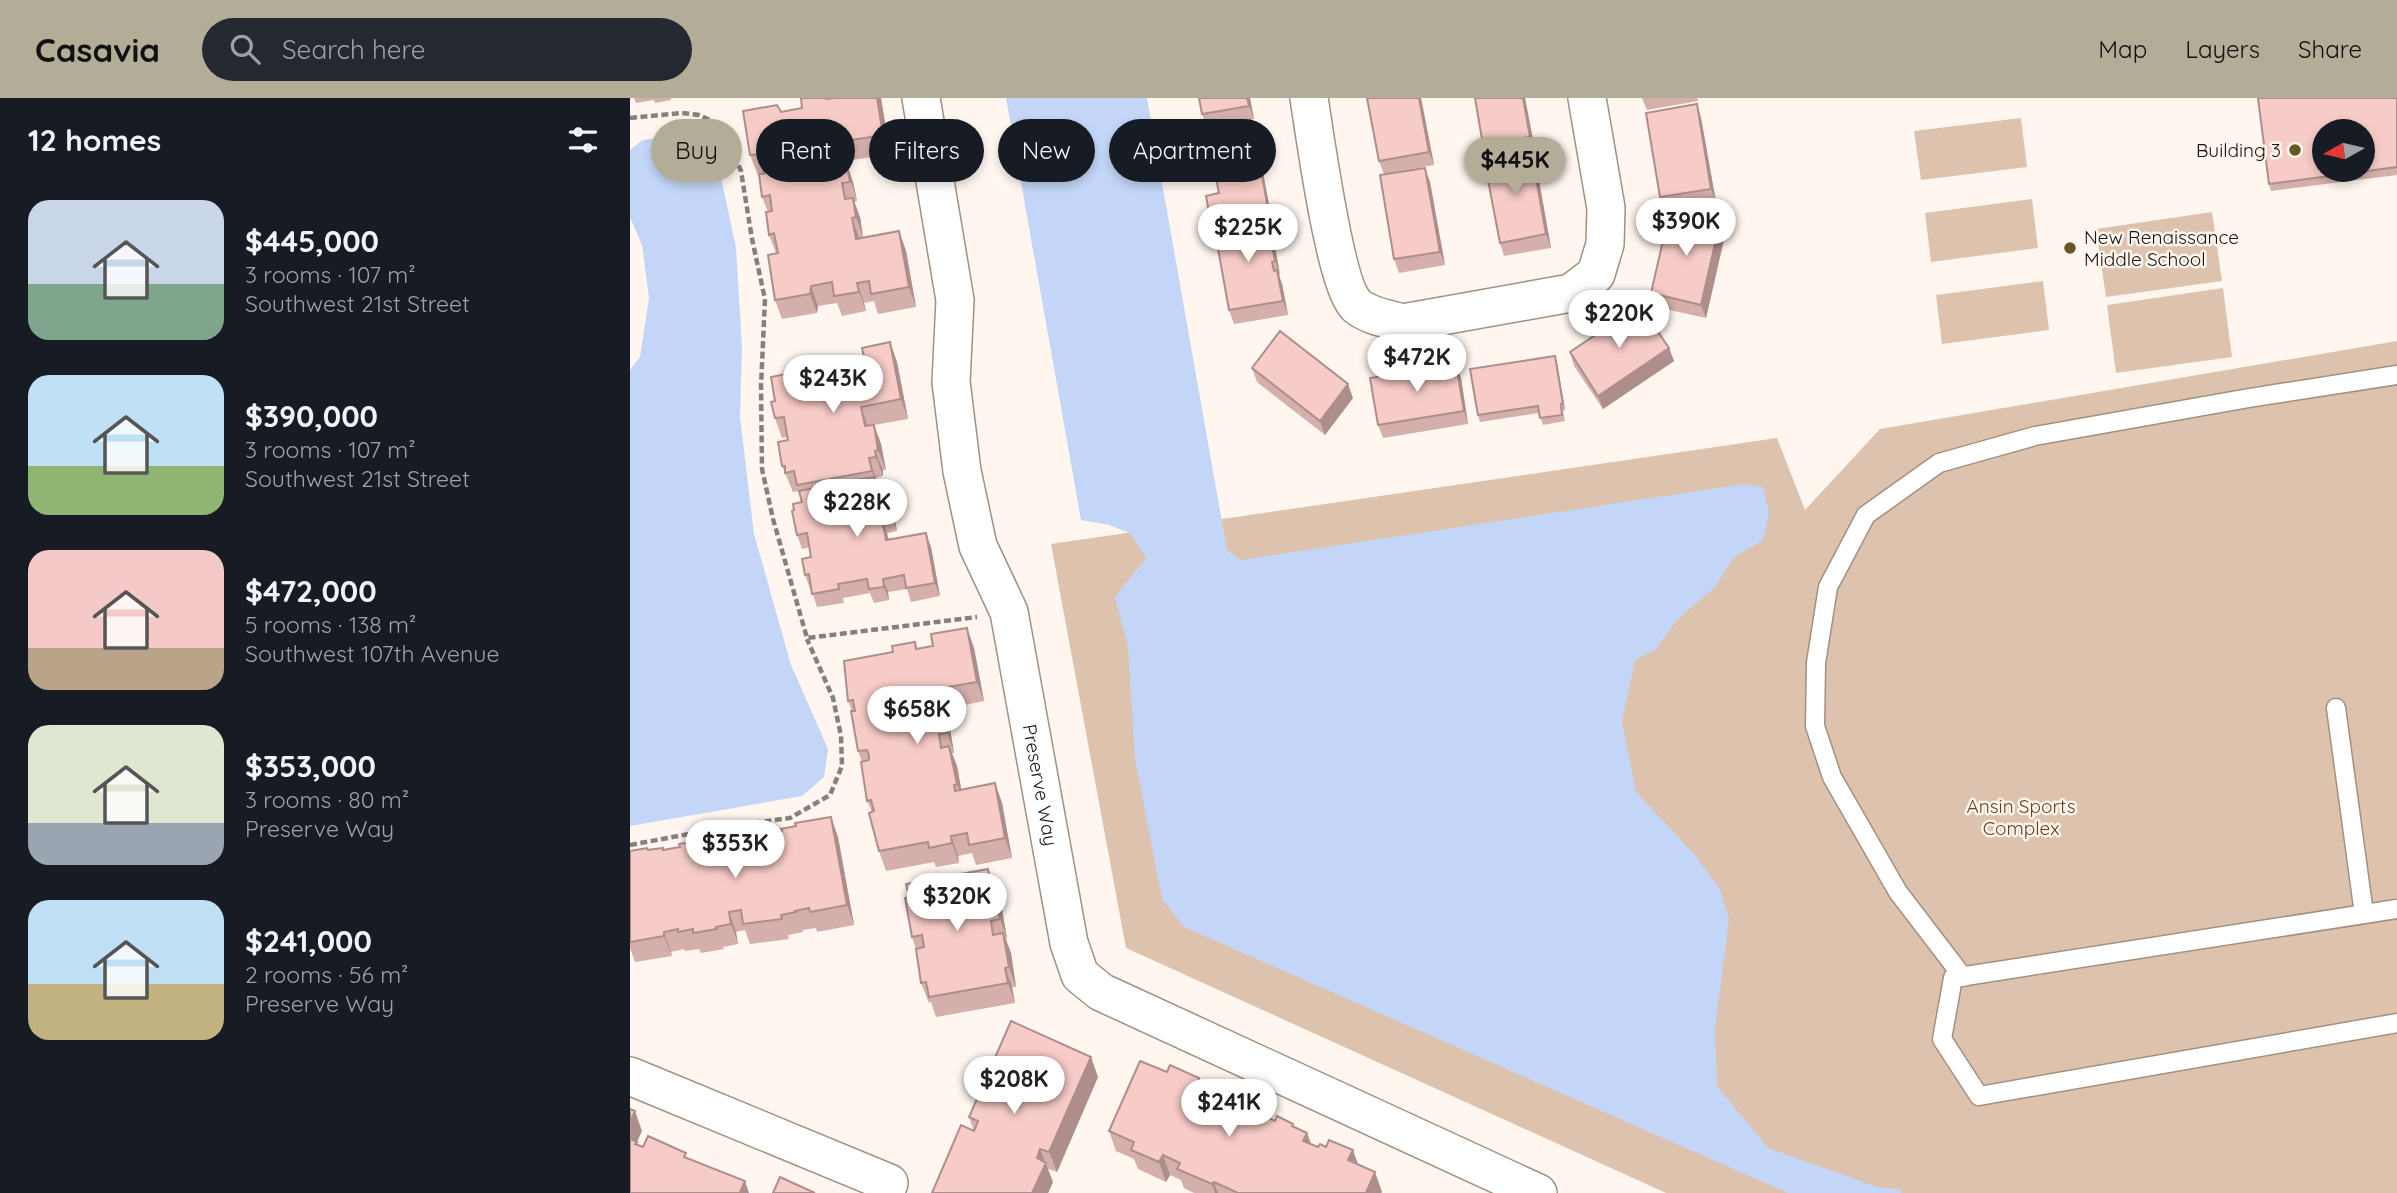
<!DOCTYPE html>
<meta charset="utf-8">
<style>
body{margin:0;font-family:Quicksand,sans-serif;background:#242831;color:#f1f3f6;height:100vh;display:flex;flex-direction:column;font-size:26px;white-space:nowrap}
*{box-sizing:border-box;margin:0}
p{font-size:23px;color:#9ea1a6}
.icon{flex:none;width:38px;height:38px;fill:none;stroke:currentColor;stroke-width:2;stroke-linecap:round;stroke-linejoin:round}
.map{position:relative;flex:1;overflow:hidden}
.sheet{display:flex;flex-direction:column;background:#171b24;width:630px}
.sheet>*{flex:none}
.banner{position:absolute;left:21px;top:21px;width:665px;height:63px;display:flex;gap:14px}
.needle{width:46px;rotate:262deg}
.fabs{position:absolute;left:1682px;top:21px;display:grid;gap:14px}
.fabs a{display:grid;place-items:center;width:63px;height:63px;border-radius:50%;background:#171b24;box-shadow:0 4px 10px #0003;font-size:35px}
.price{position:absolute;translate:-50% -60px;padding:0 16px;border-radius:24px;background:#fff;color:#222;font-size:23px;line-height:46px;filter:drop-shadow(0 2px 4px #0008)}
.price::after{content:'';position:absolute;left:50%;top:42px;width:21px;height:16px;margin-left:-10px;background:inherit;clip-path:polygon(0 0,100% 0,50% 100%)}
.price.on{background:#b3ad98;color:#111}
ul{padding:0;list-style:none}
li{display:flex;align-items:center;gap:21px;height:175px;padding:0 28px}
li span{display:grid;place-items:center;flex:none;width:196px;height:140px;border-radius:21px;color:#555}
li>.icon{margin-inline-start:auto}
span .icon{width:84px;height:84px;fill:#fffc;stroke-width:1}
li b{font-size:30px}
h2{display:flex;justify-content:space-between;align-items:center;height:84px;padding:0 28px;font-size:30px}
.pill{padding:0 24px;border-radius:32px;background:#171b24;box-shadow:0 4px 10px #0003;font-size:24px;line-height:63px}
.pill.on{background:#b3ad98;color:#111}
header{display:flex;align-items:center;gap:42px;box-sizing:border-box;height:98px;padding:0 35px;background:#b3ad98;color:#111}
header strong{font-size:33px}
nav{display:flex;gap:38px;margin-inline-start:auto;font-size:24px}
.search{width:490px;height:63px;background:#242831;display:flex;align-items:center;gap:18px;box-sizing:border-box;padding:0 24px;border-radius:38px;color:#9ea1a6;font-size:26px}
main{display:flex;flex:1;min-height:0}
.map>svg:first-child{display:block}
.green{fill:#ddc3ae}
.water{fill:#c3d6f7}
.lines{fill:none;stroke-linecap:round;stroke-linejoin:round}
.lane-casing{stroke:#a39080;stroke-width:21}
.street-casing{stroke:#a39080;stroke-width:40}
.path{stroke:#878079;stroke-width:4.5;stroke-dasharray:7 3.5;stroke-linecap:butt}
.lane{stroke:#fff;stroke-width:18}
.street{stroke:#fff;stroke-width:37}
.wall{fill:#d4afab}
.shaded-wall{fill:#ad8e8b}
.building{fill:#f7cbc7;stroke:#ad8e8b;stroke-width:2;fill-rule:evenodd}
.poi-dot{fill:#685725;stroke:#fef6ef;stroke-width:2.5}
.labels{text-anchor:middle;stroke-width:5;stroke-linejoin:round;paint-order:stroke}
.poi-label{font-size:19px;fill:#1b140e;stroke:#fef6ef;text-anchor:end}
.street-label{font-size:19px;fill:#1b140e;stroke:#fef6ef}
.park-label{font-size:19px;fill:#6a3f17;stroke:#fef6ef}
</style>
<header>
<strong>Casavia</strong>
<div class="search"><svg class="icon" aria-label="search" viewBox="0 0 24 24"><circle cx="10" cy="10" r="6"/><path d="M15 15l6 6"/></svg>Search here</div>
<nav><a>Map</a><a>Layers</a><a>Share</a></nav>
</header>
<main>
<section class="sheet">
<h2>12 homes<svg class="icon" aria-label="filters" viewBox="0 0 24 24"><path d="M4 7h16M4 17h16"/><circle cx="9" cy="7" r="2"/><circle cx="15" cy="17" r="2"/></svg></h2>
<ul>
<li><span style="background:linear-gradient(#c9d6e8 60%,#7fa58c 0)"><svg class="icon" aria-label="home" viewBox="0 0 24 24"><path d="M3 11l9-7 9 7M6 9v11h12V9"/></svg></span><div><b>$445,000</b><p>3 rooms · 107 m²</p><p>Southwest 21st Street</p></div></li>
<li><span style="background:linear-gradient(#bfe0f5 65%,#8fb573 0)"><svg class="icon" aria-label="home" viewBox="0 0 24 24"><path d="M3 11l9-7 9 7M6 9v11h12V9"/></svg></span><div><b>$390,000</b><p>3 rooms · 107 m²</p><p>Southwest 21st Street</p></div></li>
<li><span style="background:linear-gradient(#f6c9c9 70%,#b9a48a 0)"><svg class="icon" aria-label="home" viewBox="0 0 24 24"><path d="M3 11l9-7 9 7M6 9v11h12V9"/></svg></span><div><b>$472,000</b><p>5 rooms · 138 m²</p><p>Southwest 107th Avenue</p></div></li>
<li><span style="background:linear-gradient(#dfe7d0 70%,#9aa5b1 0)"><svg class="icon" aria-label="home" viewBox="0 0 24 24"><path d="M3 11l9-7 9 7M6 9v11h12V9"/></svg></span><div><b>$353,000</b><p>3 rooms · 80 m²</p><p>Preserve Way</p></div></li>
<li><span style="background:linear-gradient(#bfe0f5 60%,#c2b280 0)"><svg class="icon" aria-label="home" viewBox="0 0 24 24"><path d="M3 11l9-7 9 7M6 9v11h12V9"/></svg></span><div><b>$241,000</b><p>2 rooms · 56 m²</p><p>Preserve Way</p></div></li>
</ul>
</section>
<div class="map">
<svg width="1767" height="1095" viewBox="0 0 1767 1095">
<rect width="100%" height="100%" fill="#fef6ef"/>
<path class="green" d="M 1391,20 L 1397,69 L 1291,82 L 1284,33 Z
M 1402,101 L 1408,150 L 1301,164 L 1295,115 Z
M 1582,114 L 1592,183 L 1476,199 L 1466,131 Z
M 1413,183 L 1419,232 L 1312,246 L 1306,197 Z
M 1593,190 L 1602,259 L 1486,275 L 1477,207 Z
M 1767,243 L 1767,1095 L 1036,1095 L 496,850 L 421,446 L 1147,340 L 1175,412 L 1250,331 Z"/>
<path class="water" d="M 376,0 L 517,0 L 597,452 L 611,462 L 1114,386 L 1133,389 L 1139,415 L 1133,442 L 1103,460 L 1086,488 L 1047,522 L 1026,551 L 1005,562 L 992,624 L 1006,694 L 1065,757 L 1090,791 L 1099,822 L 1085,929 L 1087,988 L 1138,1050 L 1247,1089 L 1271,1091 L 1271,1095 L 1158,1095 L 554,829 L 532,801 L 505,660 L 498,549 L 485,499 L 516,460 L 500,435 L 479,427 L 451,422 Z
M 43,38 L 85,51 L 106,150 L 112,248 L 110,319 L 124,436 L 161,567 L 198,651 L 194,679 L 172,698 L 0,728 L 0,272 L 10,259 L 19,200 L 12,147 L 0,119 L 0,52 L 13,42 Z"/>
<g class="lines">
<g class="lane-casing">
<path id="lane" d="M 1706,610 L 1734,816
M 1767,811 L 1323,880 L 1312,941 L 1349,998 L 1767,925
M 1333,879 L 1268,794 L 1202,679 L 1185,628 L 1186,565 L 1198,489 L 1236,417 L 1309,365 L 1405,338 L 1619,300 L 1767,277"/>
</g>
<g class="street-casing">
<g id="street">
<path id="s1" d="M 291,0 L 325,202 L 321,284 L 332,373 L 348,448 L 379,514 L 439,845 L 450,877 L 471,894 L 908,1095"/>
<path d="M 679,0 C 685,37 705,188 727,208 C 739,218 758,221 773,225 L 941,195 L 966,176 L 975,146 L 976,110 L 957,0"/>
<path d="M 0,978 L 259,1085 L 255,1095"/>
</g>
</g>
<path class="path" d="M 0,20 L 52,15 L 69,17 L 84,24 L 94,34 L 111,73 L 122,141 L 135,201 L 131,288 L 132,371 L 143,421 L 177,540 L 347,519
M 0,747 L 107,727 L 160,720 L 200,697 L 212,668 L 211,638 L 203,600 L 177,541"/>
<use href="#lane" class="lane"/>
<use href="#street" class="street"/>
</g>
<path class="wall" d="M 4,0 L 41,0 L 41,2 L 25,5 L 24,2 L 6,5 Z
M 171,0 L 197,0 L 197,1 L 251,0 L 260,56 L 216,63 L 223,84 L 227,103 L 224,104 L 230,119 L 233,139 L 229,140 L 269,133 L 276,153 L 286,209 L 248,216 L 244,203 L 234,205 L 236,213 L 212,218 L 207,205 L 188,208 L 187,215 L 152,221 L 145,202 L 146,155 L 139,137 L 138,114 L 132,99 L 129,77 L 128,77 L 120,57 L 151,14 L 172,10 Z
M 569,0 L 620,0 L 624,21 L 577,30 L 572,16 Z
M 737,0 L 791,0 L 804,67 L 754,76 L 749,63 Z
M 895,0 L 905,52 L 858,60 L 853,47 Z
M 1012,0 L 1067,0 L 1068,3 L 1017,12 Z
M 1767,0 L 1767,77 L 1641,93 L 1639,86 Z
M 1067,6 L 1071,20 L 1086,104 L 1035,113 L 1030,99 Z
M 625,33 L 641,117 L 594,126 L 593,125 L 583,127 L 580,120 L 589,95 Z
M 906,66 L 921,150 L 874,158 L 870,145 Z
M 800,84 L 815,167 L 769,175 L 764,161 Z
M 635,119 L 645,149 L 650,177 L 649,177 L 652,186 L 658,217 L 604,226 L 599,212 Z
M 1090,124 L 1095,137 L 1076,220 L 1026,209 L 1021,195 Z
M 260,244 L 267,264 L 278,321 L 244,327 L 251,346 L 256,372 L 253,372 L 253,378 L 246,380 L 248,391 L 253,390 L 255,396 L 257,396 L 262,409 L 267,433 L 257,435 L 259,442 L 301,449 L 310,498 L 281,504 L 277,491 L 258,494 L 259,502 L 244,505 L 240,495 L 213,500 L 214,505 L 187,509 L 181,490 L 180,491 L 175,477 L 181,459 L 180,449 L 172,451 L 167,437 L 164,412 L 172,404 L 169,393 L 163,394 L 152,368 L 158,342 L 158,339 L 152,340 L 145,320 L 145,303 L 186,270 L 191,284 L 200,282 L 212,260 L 215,268 L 235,264 Z
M 1039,250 L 1044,263 L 973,311 L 944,268 L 940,254 Z
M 927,265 L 935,312 L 933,313 L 935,323 L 913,327 L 909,315 L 850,324 L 848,317 Z
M 622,270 L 723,300 L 695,337 L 627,284 Z
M 831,280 L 838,326 L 753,340 L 748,327 Z
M 337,530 L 344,550 L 354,603 L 315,611 L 318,618 L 324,655 L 322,655 L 327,668 L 331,692 L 365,685 L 372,705 L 382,760 L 346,767 L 342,755 L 328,758 L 329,765 L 306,769 L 304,764 L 256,773 L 249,753 L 242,714 L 237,703 L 232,664 L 228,653 L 222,613 L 218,603 L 263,554 L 285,544 L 288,551 L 303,548 Z
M 135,736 L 208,739 L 224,827 L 187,834 L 186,830 L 173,832 L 173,834 L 158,837 L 159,841 L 120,846 L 115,832 L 106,834 L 108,846 L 93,849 L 94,851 L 71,855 L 69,851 L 55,853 L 54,851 L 41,854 L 42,858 L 5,864 L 0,850 L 0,753 L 33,752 L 87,748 L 100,746 Z
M 358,771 L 371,805 L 377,841 L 376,841 L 381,855 L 386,889 L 382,889 L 385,905 L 306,919 L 301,904 L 299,905 L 291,885 L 286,851 L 282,839 Z
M 468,979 L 427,1074 L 418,1071 L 423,1084 L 418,1095 L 302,1095 L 344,1033 L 339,1019 Z
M 573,989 L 618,1005 L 620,1011 L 645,1023 L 677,1035 L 681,1046 L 728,1066 L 752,1094 L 751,1095 L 564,1095 L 554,1090 L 551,1082 L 540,1077 L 536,1084 L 508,1071 L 504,1061 L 486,1053 L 479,1033 Z"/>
<path class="shaded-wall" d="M 247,0 L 251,0 L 260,56 L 253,37 Z
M 617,0 L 620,0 L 624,21 L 619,8 Z
M 789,0 L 791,0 L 804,67 L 799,54 Z
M 893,0 L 895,0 L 905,52 L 900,39 Z
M 1067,6 L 1071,20 L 1086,104 L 1081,91 Z
M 623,26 L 625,33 L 641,117 L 638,111 Z
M 209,44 L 223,84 L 227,103 L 219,77 L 220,84 L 213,65 Z
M 901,53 L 906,66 L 921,150 L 916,136 Z
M 795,70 L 800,84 L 815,167 L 810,154 Z
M 223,100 L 230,119 L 233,139 L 226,119 Z
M 635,119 L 645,149 L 650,177 L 645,163 Z
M 222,120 L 229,140 L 233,161 L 226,141 Z
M 1090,124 L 1095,137 L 1076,220 L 1071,207 Z
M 269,133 L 276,153 L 286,209 L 279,189 Z
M 647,172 L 652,186 L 658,217 L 653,203 Z
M 227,185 L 234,205 L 236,213 L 229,194 Z
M 181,188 L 188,208 L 187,215 L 180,196 Z
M 260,244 L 267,264 L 278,321 L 271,301 Z
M 1039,250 L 1044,263 L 973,311 L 968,298 Z
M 925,258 L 927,265 L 935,312 L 933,306 Z
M 826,266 L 831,280 L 838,326 L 834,313 Z
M 718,286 L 723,300 L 695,337 L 690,323 Z
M 231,309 L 238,329 L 235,328 Z
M 244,327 L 251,346 L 256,372 L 248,352 Z
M 245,353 L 253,372 L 253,378 L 246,359 Z
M 239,360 L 246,380 L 249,393 L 242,373 Z
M 257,396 L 262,409 L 267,433 L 262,419 Z
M 252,421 L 257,435 L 261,456 L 256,442 Z
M 296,435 L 301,449 L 310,498 L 305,485 Z
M 253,481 L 258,494 L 259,502 L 254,489 Z
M 337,530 L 344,550 L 354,603 L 347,584 Z
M 306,591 L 312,606 L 310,598 L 318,618 L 324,655 L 317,635 Z
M 319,648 L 327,668 L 334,706 L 327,686 Z
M 365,685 L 372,705 L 382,760 L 375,740 Z
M 201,719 L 208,739 L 224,827 L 217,807 Z
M 321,738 L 328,758 L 329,765 L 322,745 Z
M 358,771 L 371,805 L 377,841 L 370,821 Z
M 99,814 L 106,834 L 108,846 L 101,826 Z
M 34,834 L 41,854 L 42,858 L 34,838 Z
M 373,835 L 381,855 L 386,889 L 379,869 Z
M 375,870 L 382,889 L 385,905 L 378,885 Z
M 461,959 L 468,979 L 427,1074 L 419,1054 Z
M 569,980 L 576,1000 L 567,987 Z
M 5,1013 L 12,1033 L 7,1044 L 14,1064 L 0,1055 L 0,1024 Z
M 677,1035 L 684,1054 L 673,1043 Z
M 410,1051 L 423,1084 L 418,1095 L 402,1095 L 407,1060 Z
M 723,1052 L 730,1072 L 718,1062 Z
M 533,1057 L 540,1077 L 536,1084 L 529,1064 Z
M 745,1074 L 752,1094 L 751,1095 L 736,1095 Z
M 115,1083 L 119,1095 L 110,1095 Z
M 584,1084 L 588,1095 L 585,1095 L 582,1086 Z"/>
<path class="building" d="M 171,0 L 195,0 L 196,1 L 204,0 L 247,0 L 253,37 L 209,44 L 213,65 L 216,64 L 220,84 L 212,85 L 215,101 L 223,100 L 226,119 L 222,120 L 226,141 L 269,133 L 279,189 L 241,196 L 239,183 L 227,185 L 229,194 L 204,198 L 202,184 L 181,188 L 180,196 L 145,202 L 138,157 L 148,155 L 144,135 L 139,137 L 136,114 L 142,113 L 140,97 L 132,99 L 129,76 L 134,76 L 130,56 L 120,57 L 113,13 L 147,7 L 151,14 L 172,10 Z
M 569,0 L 617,0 L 619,8 L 572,16 Z
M 737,0 L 789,0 L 799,54 L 749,63 Z
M 845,0 L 893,0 L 900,39 L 853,47 Z
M 1628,0 L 1767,0 L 1767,69 L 1639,86 ZM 1694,33 L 1732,33 L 1732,72 L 1694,72 Z
M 1067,6 L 1081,91 L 1030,99 L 1016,15 Z
M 623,26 L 638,111 L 591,119 L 591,118 L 580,120 L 576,98 L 589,95 L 577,35 Z
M 901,53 L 916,136 L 870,145 L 854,61 Z
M 795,70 L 810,154 L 764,161 L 750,77 Z
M 1040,112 L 1090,124 L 1071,207 L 1021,195 Z
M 635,119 L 638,136 L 640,136 L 645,163 L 642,164 L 644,173 L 647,172 L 653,203 L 599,212 L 584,128 Z
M 1010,207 L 1039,250 L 968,298 L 940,254 Z
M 650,233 L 718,286 L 690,323 L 622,270 Z
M 260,244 L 271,301 L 231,309 L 235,328 L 244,327 L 248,352 L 245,353 L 246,359 L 239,360 L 242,373 L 167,387 L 164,373 L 155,375 L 155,368 L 152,368 L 148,344 L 158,342 L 154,319 L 145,320 L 141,304 L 145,303 L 141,279 L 186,270 L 188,284 L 200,282 L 196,263 L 212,260 L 213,268 L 235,264 L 232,250 Z
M 925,258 L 933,306 L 931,306 L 932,317 L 910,320 L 908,308 L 848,317 L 840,271 Z
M 826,266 L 834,313 L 748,327 L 740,280 Z
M 244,379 L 246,391 L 253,390 L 254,397 L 257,396 L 262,419 L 252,421 L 256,442 L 296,435 L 305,485 L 276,490 L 274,477 L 253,481 L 254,489 L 239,491 L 237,481 L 208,486 L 209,491 L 182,496 L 179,476 L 175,477 L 172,461 L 181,459 L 177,435 L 167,437 L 162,413 L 164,412 L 163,406 L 172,404 L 169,393 Z
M 337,530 L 347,584 L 306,591 L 307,599 L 310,598 L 317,635 L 309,636 L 311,650 L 319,648 L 327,686 L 324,687 L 325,693 L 365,685 L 375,740 L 339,747 L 337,735 L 321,738 L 322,745 L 299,750 L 298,744 L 249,753 L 239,715 L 244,713 L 241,702 L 237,703 L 231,664 L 239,662 L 239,657 L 237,652 L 228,653 L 221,613 L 225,613 L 223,602 L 218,603 L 214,563 L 263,554 L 262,548 L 285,544 L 286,551 L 303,548 L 301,536 Z
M 201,719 L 217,807 L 180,814 L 179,810 L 165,813 L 166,814 L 151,817 L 152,821 L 113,826 L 111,812 L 99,814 L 101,826 L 86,829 L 87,831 L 63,835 L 63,831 L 48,834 L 48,831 L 34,834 L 34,838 L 0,844 L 0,753 L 17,750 L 18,752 L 33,750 L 33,752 L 50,749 L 49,746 L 84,740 L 86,748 L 100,746 L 99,739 L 134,733 L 134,736 L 152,733 L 151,731 L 166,728 L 165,725 Z
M 358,771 L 361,787 L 364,786 L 370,821 L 361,823 L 363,837 L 373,835 L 379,869 L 375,870 L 378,885 L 299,899 L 296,884 L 291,885 L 286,851 L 294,849 L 292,837 L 282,839 L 275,800 L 279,799 L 276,786 Z
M 381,923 L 461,959 L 419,1054 L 410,1051 L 407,1060 L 416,1065 L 402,1095 L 302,1095 L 331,1027 L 344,1033 L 348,1023 L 339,1019 Z
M 510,963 L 537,974 L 540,967 L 569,980 L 567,987 L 581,993 L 583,990 L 618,1005 L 616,1009 L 645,1023 L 647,1018 L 663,1026 L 662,1028 L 677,1035 L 673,1043 L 688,1049 L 690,1046 L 696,1049 L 699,1042 L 723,1052 L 718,1062 L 745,1074 L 736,1095 L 608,1095 L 584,1084 L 582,1086 L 547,1071 L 550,1065 L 533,1057 L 529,1064 L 501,1052 L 504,1044 L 479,1033 Z
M 0,1011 L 5,1013 L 0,1024 Z
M 18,1038 L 56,1055 L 54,1059 L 115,1083 L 110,1094 L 112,1095 L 0,1095 L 0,1041 L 7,1044 L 5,1046 L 13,1049 Z
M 150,1079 L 185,1095 L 143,1095 Z"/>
<g class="poi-dot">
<circle cx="1665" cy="52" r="7"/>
<circle cx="1440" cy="150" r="7"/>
</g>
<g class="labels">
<g class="poi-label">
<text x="1651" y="59">Building 3</text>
<text x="1454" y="146" text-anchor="start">New Renaissance<tspan x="1454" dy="22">Middle School</tspan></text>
</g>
<g class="street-label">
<text dy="7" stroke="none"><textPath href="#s1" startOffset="702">Preserve Way</textPath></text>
</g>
<g class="park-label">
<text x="1391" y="715">Ansin Sports<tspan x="1391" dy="22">Complex</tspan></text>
</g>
</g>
</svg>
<div class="fabs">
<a><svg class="needle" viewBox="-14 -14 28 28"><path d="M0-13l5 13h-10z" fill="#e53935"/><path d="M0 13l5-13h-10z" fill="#9ea1a6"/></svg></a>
</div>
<b class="price on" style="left:885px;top:99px">$445K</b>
<b class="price" style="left:1056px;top:160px">$390K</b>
<b class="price" style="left:618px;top:166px">$225K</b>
<b class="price" style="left:989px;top:252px">$220K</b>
<b class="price" style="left:787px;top:296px">$472K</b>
<b class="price" style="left:203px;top:317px">$243K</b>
<b class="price" style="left:227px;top:441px">$228K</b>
<b class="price" style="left:287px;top:648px">$658K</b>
<b class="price" style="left:105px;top:782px">$353K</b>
<b class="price" style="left:327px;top:835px">$320K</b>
<b class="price" style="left:384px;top:1018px">$208K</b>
<b class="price" style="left:599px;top:1041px">$241K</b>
<div class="banner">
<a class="pill on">Buy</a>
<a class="pill">Rent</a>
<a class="pill">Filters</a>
<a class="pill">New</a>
<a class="pill">Apartment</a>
</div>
</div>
</main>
